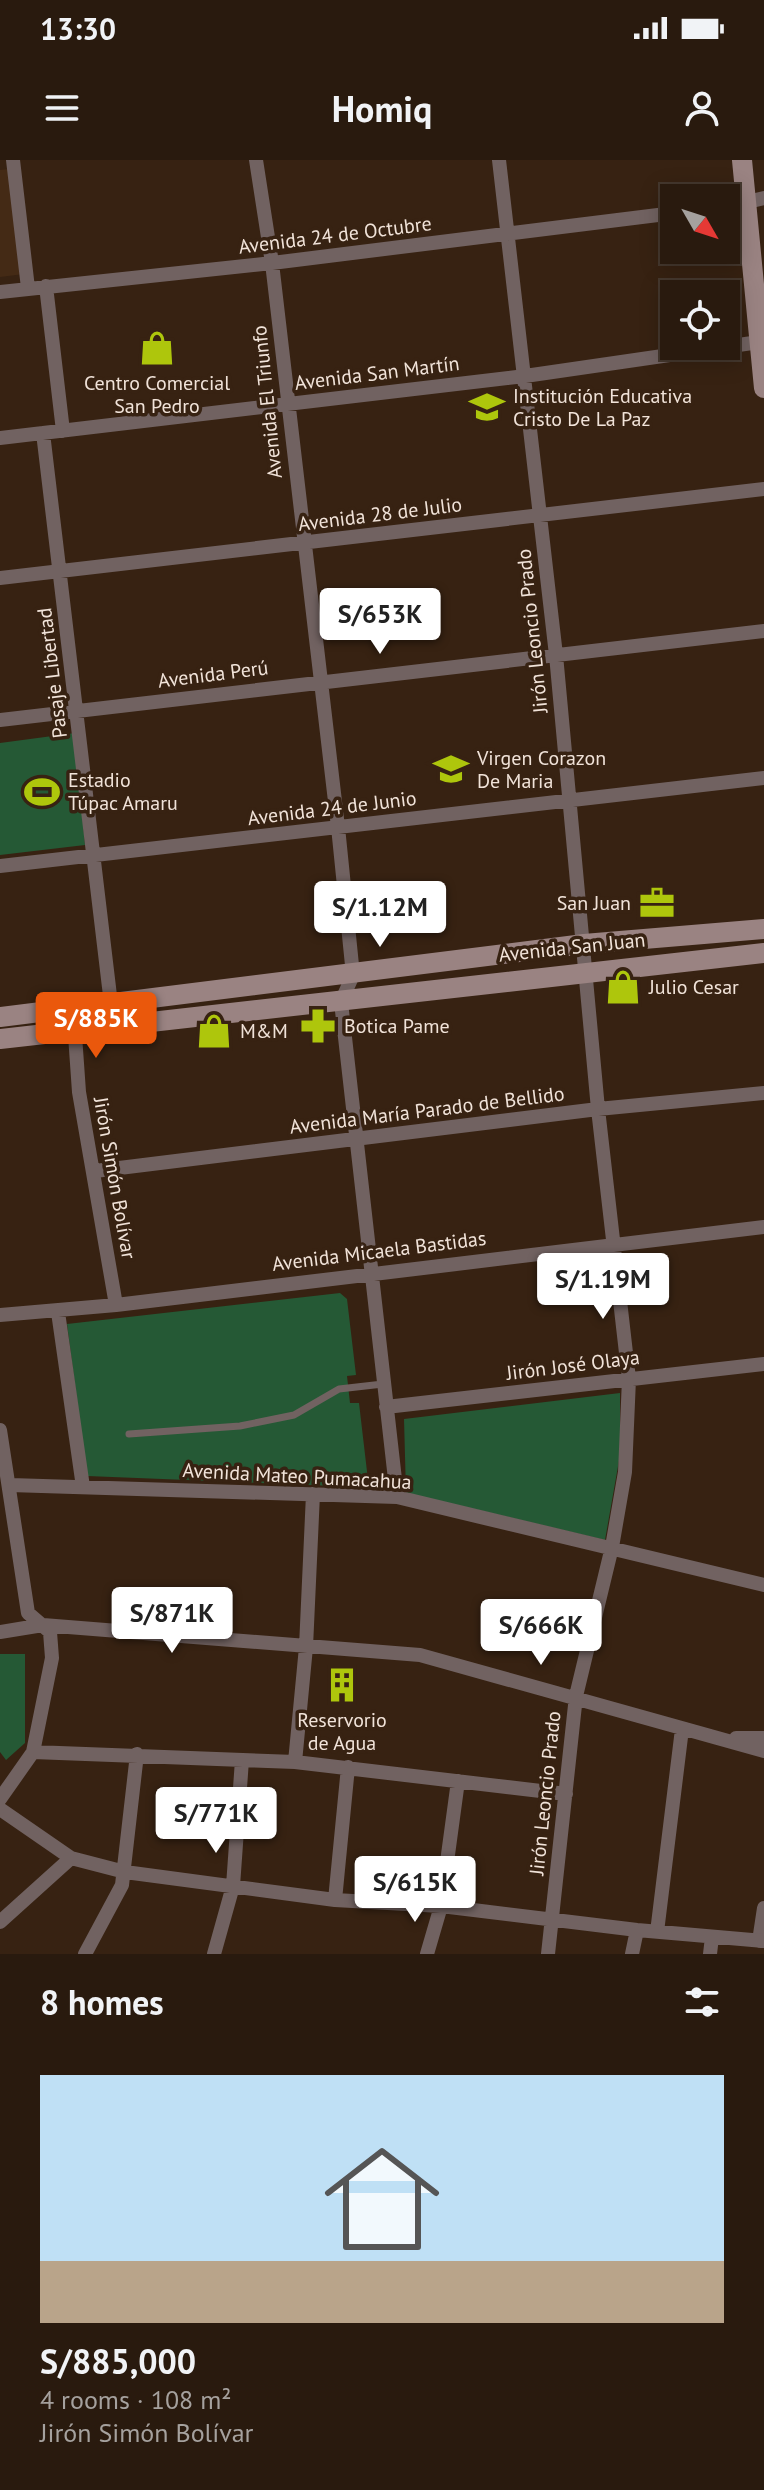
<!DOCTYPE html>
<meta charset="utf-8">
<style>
body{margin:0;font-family:"PT Sans",sans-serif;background:#35271c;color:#f1f3f6;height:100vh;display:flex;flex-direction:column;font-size:30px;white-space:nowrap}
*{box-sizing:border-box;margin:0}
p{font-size:26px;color:#a5a19e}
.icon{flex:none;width:44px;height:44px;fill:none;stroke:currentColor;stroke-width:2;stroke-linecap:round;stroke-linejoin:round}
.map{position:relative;height:1794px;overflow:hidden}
.details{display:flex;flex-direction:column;background:#291a0e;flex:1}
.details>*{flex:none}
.needle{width:52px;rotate:129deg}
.controls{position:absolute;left:660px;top:24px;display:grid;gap:16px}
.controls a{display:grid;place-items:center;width:80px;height:80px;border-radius:0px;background:#291a0e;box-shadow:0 4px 20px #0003,0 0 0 2px #45382e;font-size:40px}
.price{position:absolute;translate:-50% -68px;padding:0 18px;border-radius:8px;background:#fff;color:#222;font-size:26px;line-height:52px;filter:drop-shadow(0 2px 4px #0008)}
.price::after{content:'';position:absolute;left:50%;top:48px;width:24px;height:18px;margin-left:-12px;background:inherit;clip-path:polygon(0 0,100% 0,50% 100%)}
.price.current{background:#ea580c;color:#fff}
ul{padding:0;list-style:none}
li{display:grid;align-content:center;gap:16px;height:424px;padding:0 40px}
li+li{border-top:2px solid #45382e}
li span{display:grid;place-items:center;height:248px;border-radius:0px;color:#555}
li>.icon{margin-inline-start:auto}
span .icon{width:144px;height:144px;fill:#fffc;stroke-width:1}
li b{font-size:34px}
h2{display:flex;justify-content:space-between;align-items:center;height:96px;padding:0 40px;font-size:34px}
.status{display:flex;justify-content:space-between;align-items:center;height:56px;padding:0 40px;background:#291a0e;direction:ltr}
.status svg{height:22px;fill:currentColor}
header{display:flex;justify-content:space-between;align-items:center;height:104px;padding:0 40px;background:#291a0e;font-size:36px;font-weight:700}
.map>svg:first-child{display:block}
.built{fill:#442a15}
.green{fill:#255935}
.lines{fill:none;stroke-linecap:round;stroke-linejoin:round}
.lane{stroke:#716261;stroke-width:7}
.street{stroke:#716261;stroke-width:14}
.secondary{stroke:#9a8382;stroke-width:20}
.labels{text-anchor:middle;stroke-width:7;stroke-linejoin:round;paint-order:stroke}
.street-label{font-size:20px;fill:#f1e3d9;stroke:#372212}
.poi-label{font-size:20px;fill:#f1e3d9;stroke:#372212;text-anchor:start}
</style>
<div class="status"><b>13:30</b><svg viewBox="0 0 49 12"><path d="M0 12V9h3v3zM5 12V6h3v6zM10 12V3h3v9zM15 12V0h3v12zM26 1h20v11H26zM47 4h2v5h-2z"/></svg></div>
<header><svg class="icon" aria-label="menu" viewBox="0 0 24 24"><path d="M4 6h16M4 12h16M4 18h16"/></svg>Homiq<svg class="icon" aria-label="person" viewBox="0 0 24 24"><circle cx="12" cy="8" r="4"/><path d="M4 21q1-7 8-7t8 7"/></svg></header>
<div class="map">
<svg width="764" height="1794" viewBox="0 0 764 1794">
<rect width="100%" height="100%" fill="#372212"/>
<path class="built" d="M 10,9 L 24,114 L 0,117 L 0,10 Z"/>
<path class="green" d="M 75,573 L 85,685 L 0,695 L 0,583 Z
M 340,1133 L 347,1139 L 356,1215 L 347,1216 L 350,1243 L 359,1243 L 368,1320 L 361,1327 L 87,1316 L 67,1164 Z
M 620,1233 L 620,1295 L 605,1380 L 406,1333 L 404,1259 Z
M 0,1494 L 25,1494 L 25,1583 L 6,1600 L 0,1592 Z"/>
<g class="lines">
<path class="lane" d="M 129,1274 L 240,1266 L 294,1255 L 339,1229 L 383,1224"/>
<path class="street" d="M 13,0 L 28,128
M 256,0 L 272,103 L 338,667 L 353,815 L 341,842 L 397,1337
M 499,0 L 556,495 L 598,949 L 629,1219 L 625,1312 L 612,1387 L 576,1536 L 548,1794
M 726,47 L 764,38
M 46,126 L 63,271
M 0,132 L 272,103 L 674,53
M 43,273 L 111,844
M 0,278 L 525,216 L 759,182
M 0,418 L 764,329
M 0,560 L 764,471
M 0,706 L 764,618
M 74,861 L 79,932 L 116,1145
M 95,1011 L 598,949 L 764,933
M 58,1152 L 83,1327
M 0,1155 L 116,1145 L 764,1067
M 386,1247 L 764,1204
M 0,1270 L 28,1453 L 50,1472 L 52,1498 L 33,1592
M 10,1325 L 397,1337 L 764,1425
M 0,1472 L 43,1465 L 420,1495 L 764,1591
M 736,1578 L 764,1578
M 295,1602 L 306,1487 L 313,1334
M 0,1639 L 33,1592 L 295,1602 L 566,1634
M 0,1649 L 71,1698 L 125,1712 L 335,1740 L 441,1746 L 637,1770 L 764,1781
M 335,1740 L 348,1607
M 0,1762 L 71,1698
M 657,1772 L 682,1569
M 759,1781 L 764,1748
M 85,1794 L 122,1725 L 137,1594
M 214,1794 L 233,1726 L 242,1600
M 427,1794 L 441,1746 L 458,1621
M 632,1794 L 637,1770
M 710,1794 L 712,1777"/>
<path class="secondary" d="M 742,0 L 764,228
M 0,857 L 584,784 L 764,769
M 0,879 L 764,793"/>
</g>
<defs>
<g id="shop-bare" transform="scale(2.76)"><path d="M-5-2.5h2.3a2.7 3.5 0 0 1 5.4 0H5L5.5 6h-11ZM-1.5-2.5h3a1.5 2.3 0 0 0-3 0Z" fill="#aec60c" stroke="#372212" stroke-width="2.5" paint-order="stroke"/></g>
<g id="school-bare" transform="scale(2.76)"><path d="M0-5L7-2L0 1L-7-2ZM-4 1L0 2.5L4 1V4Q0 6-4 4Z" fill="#aec60c" stroke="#372212" stroke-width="2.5" paint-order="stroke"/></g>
<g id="stadium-bare" transform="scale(2.76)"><path d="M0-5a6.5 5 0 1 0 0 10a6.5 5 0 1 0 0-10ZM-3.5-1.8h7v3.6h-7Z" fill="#aec60c" stroke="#372212" stroke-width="2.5" paint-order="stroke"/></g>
<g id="office-bare" transform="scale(2.76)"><path d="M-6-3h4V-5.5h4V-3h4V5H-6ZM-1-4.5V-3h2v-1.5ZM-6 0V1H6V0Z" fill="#aec60c" stroke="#372212" stroke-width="2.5" paint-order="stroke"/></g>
<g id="pharmacy-bare" transform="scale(2.76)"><path d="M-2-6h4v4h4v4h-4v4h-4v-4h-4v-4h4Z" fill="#aec60c" stroke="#372212" stroke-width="2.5" paint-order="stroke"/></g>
<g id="building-bare" transform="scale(2.76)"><path d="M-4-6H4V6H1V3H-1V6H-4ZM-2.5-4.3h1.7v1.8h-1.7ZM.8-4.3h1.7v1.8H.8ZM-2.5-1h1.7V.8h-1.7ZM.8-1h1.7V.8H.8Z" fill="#aec60c" stroke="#372212" stroke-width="2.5" paint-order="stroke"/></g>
</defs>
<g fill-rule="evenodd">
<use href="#shop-bare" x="157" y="188"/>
<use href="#school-bare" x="487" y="247"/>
<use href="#school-bare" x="451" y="609"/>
<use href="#stadium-bare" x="42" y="632"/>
<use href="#office-bare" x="657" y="743"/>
<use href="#shop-bare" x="623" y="827"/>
<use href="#pharmacy-bare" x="318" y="866"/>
<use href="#shop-bare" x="214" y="871"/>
<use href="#building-bare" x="342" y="1525"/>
</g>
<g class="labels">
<g class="street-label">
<text transform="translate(335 75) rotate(-7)" y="7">Avenida 24 de Octubre</text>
<text transform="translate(377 213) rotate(-7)" y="7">Avenida San Martín</text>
<text transform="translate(267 242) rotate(-96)" y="7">Avenida El Triunfo</text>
<text transform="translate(380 354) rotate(-7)" y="7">Avenida 28 de Julio</text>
<text transform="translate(532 471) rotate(-96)" y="7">Jirón Leoncio Prado</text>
<text transform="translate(52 513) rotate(-97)" y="7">Pasaje Libertad</text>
<text transform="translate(213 514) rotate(-7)" y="7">Avenida Perú</text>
<text transform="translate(332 648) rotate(-7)" y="7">Avenida 24 de Junio</text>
<text transform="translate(572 787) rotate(-6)" y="7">Avenida San Juan</text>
<text transform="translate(427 950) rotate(-7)" y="7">Avenida María Parado de Bellido</text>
<text transform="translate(115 1018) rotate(80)" y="7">Jirón Simón Bolívar</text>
<text transform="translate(379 1091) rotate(-7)" y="7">Avenida Micaela Bastidas</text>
<text transform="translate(573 1205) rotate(-7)" y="7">Jirón José Olaya</text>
<text transform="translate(297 1316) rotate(3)" y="7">Avenida Mateo Pumacahua</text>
<text transform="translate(545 1633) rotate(-84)" y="7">Jirón Leoncio Prado</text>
</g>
<g class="poi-label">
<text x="157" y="230" text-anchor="middle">Centro Comercial<tspan x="157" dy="23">San Pedro</tspan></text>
<text x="513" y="243">Institución Educativa<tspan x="513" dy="23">Cristo De La Paz</tspan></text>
<text x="477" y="605">Virgen Corazon<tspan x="477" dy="23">De Maria</tspan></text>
<text x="68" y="627">Estadio<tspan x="68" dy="23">Túpac Amaru</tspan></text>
<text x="631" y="750" text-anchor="end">San Juan</text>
<text x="649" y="834">Julio Cesar</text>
<text x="344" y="873">Botica Pame</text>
<text x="240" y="878">M&amp;M</text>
<text x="342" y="1567" text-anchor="middle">Reservorio<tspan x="342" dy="23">de Agua</tspan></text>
</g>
</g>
</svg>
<div class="controls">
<a><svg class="needle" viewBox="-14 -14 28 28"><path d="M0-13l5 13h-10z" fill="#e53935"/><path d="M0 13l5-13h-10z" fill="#a5a19e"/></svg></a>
<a><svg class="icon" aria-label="locate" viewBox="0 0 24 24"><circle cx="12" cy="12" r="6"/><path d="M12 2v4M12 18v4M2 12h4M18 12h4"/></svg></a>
</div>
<b class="price" style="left:380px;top:496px">S/653K</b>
<b class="price" style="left:380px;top:789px">S/1.12M</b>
<b class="price current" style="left:96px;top:900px">S/885K</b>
<b class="price" style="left:603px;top:1161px">S/1.19M</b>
<b class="price" style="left:172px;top:1495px">S/871K</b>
<b class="price" style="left:541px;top:1507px">S/666K</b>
<b class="price" style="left:216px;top:1695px">S/771K</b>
<b class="price" style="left:415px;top:1764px">S/615K</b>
</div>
<section class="details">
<h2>8 homes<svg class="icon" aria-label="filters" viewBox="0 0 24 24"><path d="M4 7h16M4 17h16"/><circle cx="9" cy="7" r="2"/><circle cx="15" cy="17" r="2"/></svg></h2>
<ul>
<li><span style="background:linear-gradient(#bfe0f5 75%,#b9a48a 0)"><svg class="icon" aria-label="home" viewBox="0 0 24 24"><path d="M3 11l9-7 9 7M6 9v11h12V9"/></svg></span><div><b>S/885,000</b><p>4 rooms · 108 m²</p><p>Jirón Simón Bolívar</p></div></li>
</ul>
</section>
